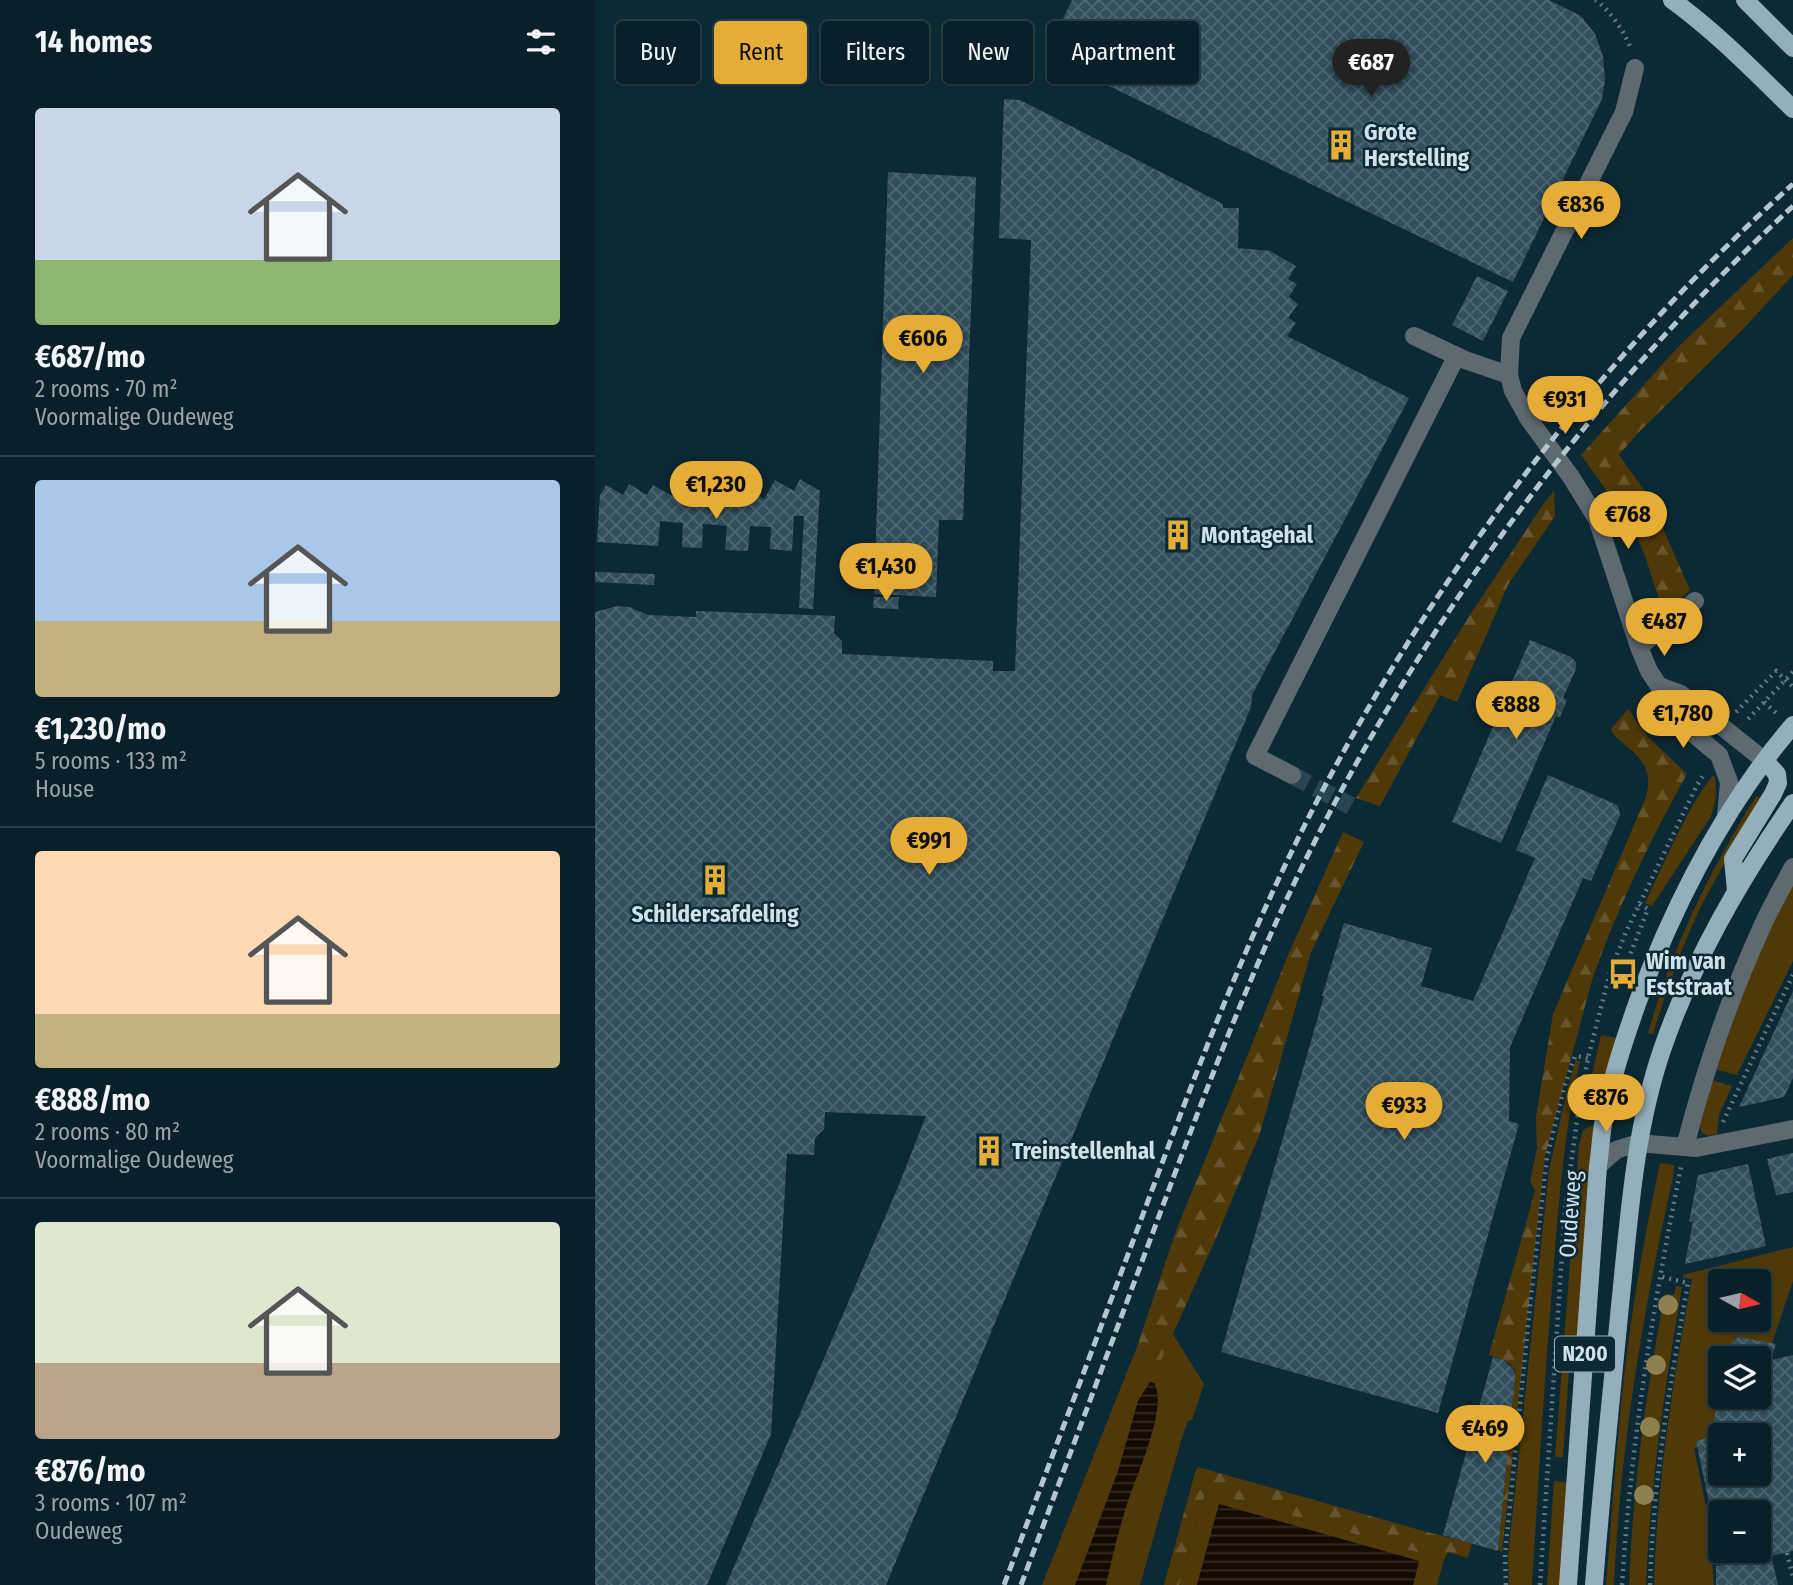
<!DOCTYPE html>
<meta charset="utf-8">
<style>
body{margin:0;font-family:"Fira Sans Condensed",sans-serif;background:#122830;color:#f1f3f6;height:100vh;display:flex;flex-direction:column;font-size:26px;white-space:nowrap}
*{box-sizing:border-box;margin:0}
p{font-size:23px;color:#99a3a8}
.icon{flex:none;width:38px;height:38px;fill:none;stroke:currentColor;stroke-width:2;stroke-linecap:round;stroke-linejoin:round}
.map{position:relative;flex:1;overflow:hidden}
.details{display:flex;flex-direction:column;background:#092028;width:595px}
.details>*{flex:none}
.banner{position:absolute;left:21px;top:21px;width:665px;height:63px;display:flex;gap:14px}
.needle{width:46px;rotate:98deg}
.fabs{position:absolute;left:1113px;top:1269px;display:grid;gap:14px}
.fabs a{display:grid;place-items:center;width:63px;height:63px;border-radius:7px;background:#092028;box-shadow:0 2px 5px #0004,0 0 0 2px #293e45;font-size:35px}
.price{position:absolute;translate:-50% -60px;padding:0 16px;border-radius:24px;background:#e5ad36;color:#111;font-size:23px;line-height:46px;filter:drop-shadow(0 2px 4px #0008)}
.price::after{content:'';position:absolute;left:50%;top:42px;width:21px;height:16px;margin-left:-10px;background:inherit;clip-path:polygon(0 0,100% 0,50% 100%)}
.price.current{background:#222;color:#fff}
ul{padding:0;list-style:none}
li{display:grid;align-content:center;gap:14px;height:371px;padding:0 35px}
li+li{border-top:2px solid #293e45}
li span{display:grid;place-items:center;height:217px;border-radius:7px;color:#555}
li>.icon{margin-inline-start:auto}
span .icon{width:126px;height:126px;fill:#fffc;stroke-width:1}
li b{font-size:30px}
h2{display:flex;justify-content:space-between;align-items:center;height:84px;padding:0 35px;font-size:30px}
.tag{padding:0 24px;border-radius:7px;background:#092028;box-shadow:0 2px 5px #0004,0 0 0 2px #293e45;font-size:24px;line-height:63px}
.tag.current{background:#e5ad36;color:#111}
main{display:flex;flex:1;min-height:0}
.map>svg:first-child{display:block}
.grass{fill:#4f3909;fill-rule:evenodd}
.forest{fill:url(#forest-firs)}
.water{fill:url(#water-rules)}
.building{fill:url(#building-cross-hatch);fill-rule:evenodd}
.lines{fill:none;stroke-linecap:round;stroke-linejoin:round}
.minor-tunnel{stroke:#294550;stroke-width:18;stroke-dasharray:18 9;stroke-linecap:butt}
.path{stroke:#607982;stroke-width:4.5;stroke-dasharray:2 5;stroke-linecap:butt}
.minor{stroke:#5d6a70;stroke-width:18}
.major{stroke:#93afbb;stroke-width:18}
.rail{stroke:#b3c6cd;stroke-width:5;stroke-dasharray:10 5;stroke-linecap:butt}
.tree{fill:#8f8050}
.labels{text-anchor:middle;stroke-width:5;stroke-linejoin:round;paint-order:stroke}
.shield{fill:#0c2a35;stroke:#95aab2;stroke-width:2}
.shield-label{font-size:21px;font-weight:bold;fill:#d0e1e8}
.poi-label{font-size:23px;font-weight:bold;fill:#d0e1e8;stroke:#0c2a35;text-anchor:start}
.street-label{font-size:23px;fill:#d0e1e8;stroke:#0c2a35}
</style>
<main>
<section class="details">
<h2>14 homes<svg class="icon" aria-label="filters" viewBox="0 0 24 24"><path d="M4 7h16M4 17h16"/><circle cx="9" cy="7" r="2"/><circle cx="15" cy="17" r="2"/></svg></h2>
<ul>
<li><span style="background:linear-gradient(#c9d6e8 70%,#8fb573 0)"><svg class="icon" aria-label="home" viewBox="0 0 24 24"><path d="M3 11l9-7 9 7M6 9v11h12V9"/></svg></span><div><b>€687/mo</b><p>2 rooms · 70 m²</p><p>Voormalige Oudeweg</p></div></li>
<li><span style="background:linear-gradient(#a9c7e8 65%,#c2b280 0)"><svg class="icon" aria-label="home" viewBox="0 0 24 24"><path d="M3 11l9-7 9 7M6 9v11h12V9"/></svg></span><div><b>€1,230/mo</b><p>5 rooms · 133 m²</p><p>House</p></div></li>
<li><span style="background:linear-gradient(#ffd9b3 75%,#c2b280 0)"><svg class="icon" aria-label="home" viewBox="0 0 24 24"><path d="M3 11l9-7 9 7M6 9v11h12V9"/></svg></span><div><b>€888/mo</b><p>2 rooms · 80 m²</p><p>Voormalige Oudeweg</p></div></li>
<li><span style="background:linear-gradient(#dfe7d0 65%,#b9a48a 0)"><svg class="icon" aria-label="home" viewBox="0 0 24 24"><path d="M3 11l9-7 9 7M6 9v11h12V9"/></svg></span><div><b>€876/mo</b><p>3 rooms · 107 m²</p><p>Oudeweg</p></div></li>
</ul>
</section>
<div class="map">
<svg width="1198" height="1585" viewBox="0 0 1198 1585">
<defs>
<pattern id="forest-firs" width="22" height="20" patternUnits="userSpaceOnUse" patternTransform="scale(1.75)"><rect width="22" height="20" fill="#4f3909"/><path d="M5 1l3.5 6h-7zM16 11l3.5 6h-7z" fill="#67552d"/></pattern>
<pattern id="water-rules" width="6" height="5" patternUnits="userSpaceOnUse" patternTransform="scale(1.75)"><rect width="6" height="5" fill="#140a00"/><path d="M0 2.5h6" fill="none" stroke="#352d25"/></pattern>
<pattern id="building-cross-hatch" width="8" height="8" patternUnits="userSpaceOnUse" patternTransform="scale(1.75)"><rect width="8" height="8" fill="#314f5c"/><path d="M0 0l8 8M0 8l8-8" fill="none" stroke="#4e6873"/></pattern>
</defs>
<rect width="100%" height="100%" fill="#0c2a35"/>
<path class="grass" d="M 1117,776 L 1120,777 C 1122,791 1121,804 1115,818 L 1057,906 L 1050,903 C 1071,860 1089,814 1117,776 Z
M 1162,796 L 1166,798 L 1161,810 C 1138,849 1114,887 1096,928 C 1081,963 1069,998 1058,1034 L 1053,1033 C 1072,966 1099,903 1134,842 C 1143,827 1151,810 1162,796 Z
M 1198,884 L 1198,961 L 1142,1075 L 1120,1069 L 1127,1045 L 1168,941 Z
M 1006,1035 L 1022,1038 L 1001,1116 C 994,1116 992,1112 990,1106 Z
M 981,1060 L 985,1061 C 968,1136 963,1211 957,1288 C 949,1387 943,1486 937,1585 L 914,1585 L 913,1557 L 954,1170 L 973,1086 Z
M 1117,1080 L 1137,1086 L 1124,1115 L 1122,1134 L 1114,1136 L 1107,1133 L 1104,1125 Z
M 996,1126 L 999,1127 L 985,1346 L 975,1357 L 968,1457 L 960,1457 L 984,1146 L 988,1130 Z
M 1065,1163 L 1079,1165 L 1078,1177 C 1048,1311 1025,1448 1019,1585 L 1011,1585 C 1017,1516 1021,1447 1029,1378 C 1037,1305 1050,1234 1065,1163 Z
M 1198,1247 L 1198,1281 L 1172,1358 L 1125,1358 L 1125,1396 L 1119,1444 L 1099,1448 L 1122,1560 L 1117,1561 L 1119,1585 L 1059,1585 C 1062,1482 1078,1380 1097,1279 L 1088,1278 L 1088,1275 ZM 1125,1281 L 1164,1281 L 1164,1320 L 1125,1320 Z
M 1081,1286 L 1087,1287 C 1070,1386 1055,1485 1051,1585 L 1034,1585 C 1038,1487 1051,1390 1070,1294 L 1079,1295 Z
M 578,1334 L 609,1384 L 597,1420 L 593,1421 L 588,1434 L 545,1585 L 447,1585 L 542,1347 L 564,1364 Z
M 959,1481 L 976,1483 L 968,1585 L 952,1585 Z
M 611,1491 L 849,1560 L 842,1585 L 818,1585 L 824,1561 L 624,1505 L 602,1585 L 584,1585 Z"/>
<path class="forest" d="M 1198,238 L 1198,275 L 1149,328 L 1041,435 L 1024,455 L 1054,497 L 1095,590 L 1069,614 L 1050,556 L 1038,527 L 986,455 L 1083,347 Z
M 959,491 L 960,516 L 913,585 L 862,702 L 845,695 L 785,806 L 761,798 L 873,618 L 947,506 Z
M 1033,709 L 1053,737 L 1092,774 C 1055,840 1022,909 997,980 L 950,1156 L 907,1552 L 903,1550 L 920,1370 C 913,1360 905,1358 894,1355 L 940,1191 L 935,1181 L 942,1148 L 941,1117 L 958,1014 L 1051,797 C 1060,763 1040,755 1018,734 L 1016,729 Z
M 748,832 L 769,842 L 716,952 L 665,1133 L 621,1238 L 564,1365 L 542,1347 L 581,1231 L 694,953 Z
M 603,1467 L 832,1532 L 877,1543 L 873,1558 L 853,1552 L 849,1560 L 611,1491 L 584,1585 L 569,1585 L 600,1473 Z"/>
<path class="water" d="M 555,1382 L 559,1383 C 574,1406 541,1476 533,1501 C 524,1529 517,1557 511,1585 L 480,1585 L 523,1471 L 543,1401 Z
M 624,1504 L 824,1561 L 818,1585 L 602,1585 Z"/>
<path class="building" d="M 477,0 L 954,0 L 986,16 L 1000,34 L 1008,56 L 1010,80 L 1007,99 L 918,282 L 452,56 L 451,54 Z
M 409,99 L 425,100 L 628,204 L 628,208 L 644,208 L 643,248 L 675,251 L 701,266 L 693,279 L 702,284 L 694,297 L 703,304 L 693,318 L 701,323 L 692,336 L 814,398 L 657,695 L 656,707 L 291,1585 L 131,1585 L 303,1187 L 331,1116 L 230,1112 L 229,1129 L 220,1138 L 219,1155 L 192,1154 L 176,1434 L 112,1585 L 0,1585 L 0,612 L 22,606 L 34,607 L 53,615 L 101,617 L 101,611 L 240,616 L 239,633 L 247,641 L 247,654 L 398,661 L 398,671 L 420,671 L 436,240 L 404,238 Z
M 293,172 L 381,177 L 368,520 L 344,520 L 341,597 L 279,594 Z
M 882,276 L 913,291 L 888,341 L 857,325 Z
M 205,479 L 225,491 L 218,609 L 204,608 L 209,516 L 199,516 L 197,551 L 175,549 L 176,527 L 155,526 L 153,551 L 130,550 L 132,526 L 108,524 L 107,548 L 87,547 L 88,523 L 65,521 L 63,546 L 2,542 L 5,495 L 11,485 L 28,495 L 34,484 L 52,495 L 58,485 L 77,496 L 83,487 L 102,498 L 107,489 L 126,499 L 131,491 L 150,501 L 156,491 L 169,499 L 180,480 L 199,491 Z
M 0,572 L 60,574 L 59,585 L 0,582 Z
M 279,597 L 304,597 L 303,609 L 278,608 Z
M 935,640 L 976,657 L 981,662 L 981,669 L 968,698 L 972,700 L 965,717 L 961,716 L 906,843 L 857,822 Z
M 953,775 L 1020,804 L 1023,806 L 1025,815 L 996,881 L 988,878 L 915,1047 L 914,1121 L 924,1124 L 843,1413 L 626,1352 L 729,996 L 727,996 L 749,923 L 837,948 L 826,986 L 878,1001 L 940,858 L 921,850 Z
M 1198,991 L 1198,1078 L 1189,1097 L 1144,1107 Z
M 1198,1153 L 1198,1192 L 1181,1195 L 1172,1159 Z
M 1153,1164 L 1171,1246 L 1090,1264 L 1098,1221 L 1094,1222 L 1103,1175 Z
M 1144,1337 L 1181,1344 L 1176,1360 L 1198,1355 L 1198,1551 L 1176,1556 L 1183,1585 L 1121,1585 L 1121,1566 L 1127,1565 L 1124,1550 L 1164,1550 L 1164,1512 L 1125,1512 L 1124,1549 L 1101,1441 L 1112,1438 L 1115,1434 L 1125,1396 L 1164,1396 L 1164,1358 L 1132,1358 L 1137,1342 ZM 1125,1435 L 1164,1435 L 1164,1474 L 1125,1474 Z
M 898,1357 L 909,1360 L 919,1370 L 920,1376 L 903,1551 L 848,1535 Z"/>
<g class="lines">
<path class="minor-tunnel" d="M 697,775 L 756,806"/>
<path class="path" d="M 1000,0 C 1012,6 1031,34 1035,47
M 1169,702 L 1181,713
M 1141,712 L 1181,671 L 1198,687
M 1153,719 L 1198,672
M 1033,960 L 1053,909 L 1044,904
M 1128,1122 L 1167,1039 L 1198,975
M 1192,1553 L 1198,1577
M 911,1585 L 910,1555 L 917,1485 L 935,1306 L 952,1157 L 970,1085 L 980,1056 L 993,1058
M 945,1585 L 970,1209 L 982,1120 L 993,1058 L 1015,972 L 1031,932 L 1102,785 L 1108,776
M 1027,1585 C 1036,1443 1058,1306 1086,1167
M 1055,1585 C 1058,1483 1075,1383 1093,1283 L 1064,1276"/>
<path class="minor" d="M 1040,68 L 1029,112 L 916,338 L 914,375 L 918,391 L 933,418 L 976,477 L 1002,519 L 1044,647 L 1054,671 L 1064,686 L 1072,712 L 1124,755 L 1134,782 L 1131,816
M 819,336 L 870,360 L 914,375
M 1044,647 L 1100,601
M 1064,686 L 1086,694 L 1170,761
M 697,775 L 660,756 L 861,357
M 1090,1147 C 1109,1072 1134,999 1166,929 C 1175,908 1187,888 1198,867
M 1003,1166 L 1021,1150 L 1043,1143 L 1101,1148 L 1198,1129"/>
<path class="major" d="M 1077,0 C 1121,32 1159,71 1198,109
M 1150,0 L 1198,48
M 1141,891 L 1138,859 L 1178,794 L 1183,783 L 1182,774 L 1170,761
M 973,1585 L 1003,1166 C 1005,1152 1006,1137 1008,1124 C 1015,1082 1029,1041 1043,1001 C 1080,902 1129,806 1198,725
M 999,1585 C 1006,1492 1016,1399 1025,1306 C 1034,1220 1039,1132 1067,1050 C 1097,962 1145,879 1198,803"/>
<path class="rail" d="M 409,1585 C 455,1462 501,1340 547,1217 C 599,1077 652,936 721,803 C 841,572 1004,358 1198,184
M 426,1585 C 472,1462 518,1339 564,1216 C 608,1098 652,980 707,867 C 829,619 995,394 1198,206"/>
</g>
<g class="tree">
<circle cx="1073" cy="1305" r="10"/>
<circle cx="1061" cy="1365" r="10"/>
<circle cx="1055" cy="1427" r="10"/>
<circle cx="1049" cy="1495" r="10"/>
</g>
<defs>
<g id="building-bare" transform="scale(2.415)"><path d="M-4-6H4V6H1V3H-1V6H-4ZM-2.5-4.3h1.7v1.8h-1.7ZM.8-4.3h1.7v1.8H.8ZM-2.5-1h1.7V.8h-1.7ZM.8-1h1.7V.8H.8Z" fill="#e5ad36" stroke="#0c2a35" stroke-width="2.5" paint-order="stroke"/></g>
<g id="bus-bare" transform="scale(2.415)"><path d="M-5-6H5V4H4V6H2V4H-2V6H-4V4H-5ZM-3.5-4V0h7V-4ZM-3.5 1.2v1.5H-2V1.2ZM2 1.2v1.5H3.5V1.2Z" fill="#e5ad36" stroke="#0c2a35" stroke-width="2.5" paint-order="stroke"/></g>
</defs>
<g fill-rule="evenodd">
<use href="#building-bare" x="746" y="145"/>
<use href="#building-bare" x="583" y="535"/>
<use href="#building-bare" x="120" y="880"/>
<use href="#bus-bare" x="1028" y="974"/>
<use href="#building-bare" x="394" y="1151"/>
</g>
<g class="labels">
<rect class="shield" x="960" y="1336.5" width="60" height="35" rx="5"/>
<g class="shield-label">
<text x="990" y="1361">N200</text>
</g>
<g class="poi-label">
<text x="769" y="140">Grote<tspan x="769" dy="26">Herstelling</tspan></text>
<text x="606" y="543">Montagehal</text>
<text x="120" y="922" text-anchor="middle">Schildersafdeling</text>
<text x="1051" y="969">Wim van<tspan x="1051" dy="26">Eststraat</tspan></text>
<text x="417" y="1159">Treinstellenhal</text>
</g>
<g class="street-label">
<text transform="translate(975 1214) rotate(-86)" y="8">Oudeweg</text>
</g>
</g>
</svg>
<div class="fabs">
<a><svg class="needle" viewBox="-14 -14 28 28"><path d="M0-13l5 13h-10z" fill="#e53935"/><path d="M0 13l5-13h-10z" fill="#99a3a8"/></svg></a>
<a><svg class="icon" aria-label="layers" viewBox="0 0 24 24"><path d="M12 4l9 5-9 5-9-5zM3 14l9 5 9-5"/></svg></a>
<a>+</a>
<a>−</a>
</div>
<b class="price current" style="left:776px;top:99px">€687</b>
<b class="price" style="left:986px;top:241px">€836</b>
<b class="price" style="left:328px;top:375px">€606</b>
<b class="price" style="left:970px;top:436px">€931</b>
<b class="price" style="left:121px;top:521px">€1,230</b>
<b class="price" style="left:1033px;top:551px">€768</b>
<b class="price" style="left:291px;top:603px">€1,430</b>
<b class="price" style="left:1069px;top:658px">€487</b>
<b class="price" style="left:921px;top:741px">€888</b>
<b class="price" style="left:1088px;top:750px">€1,780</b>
<b class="price" style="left:334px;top:877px">€991</b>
<b class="price" style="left:1011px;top:1134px">€876</b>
<b class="price" style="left:809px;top:1142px">€933</b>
<b class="price" style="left:890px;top:1465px">€469</b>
<div class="banner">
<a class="tag">Buy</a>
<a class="tag current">Rent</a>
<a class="tag">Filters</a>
<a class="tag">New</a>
<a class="tag">Apartment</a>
</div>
</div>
</main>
